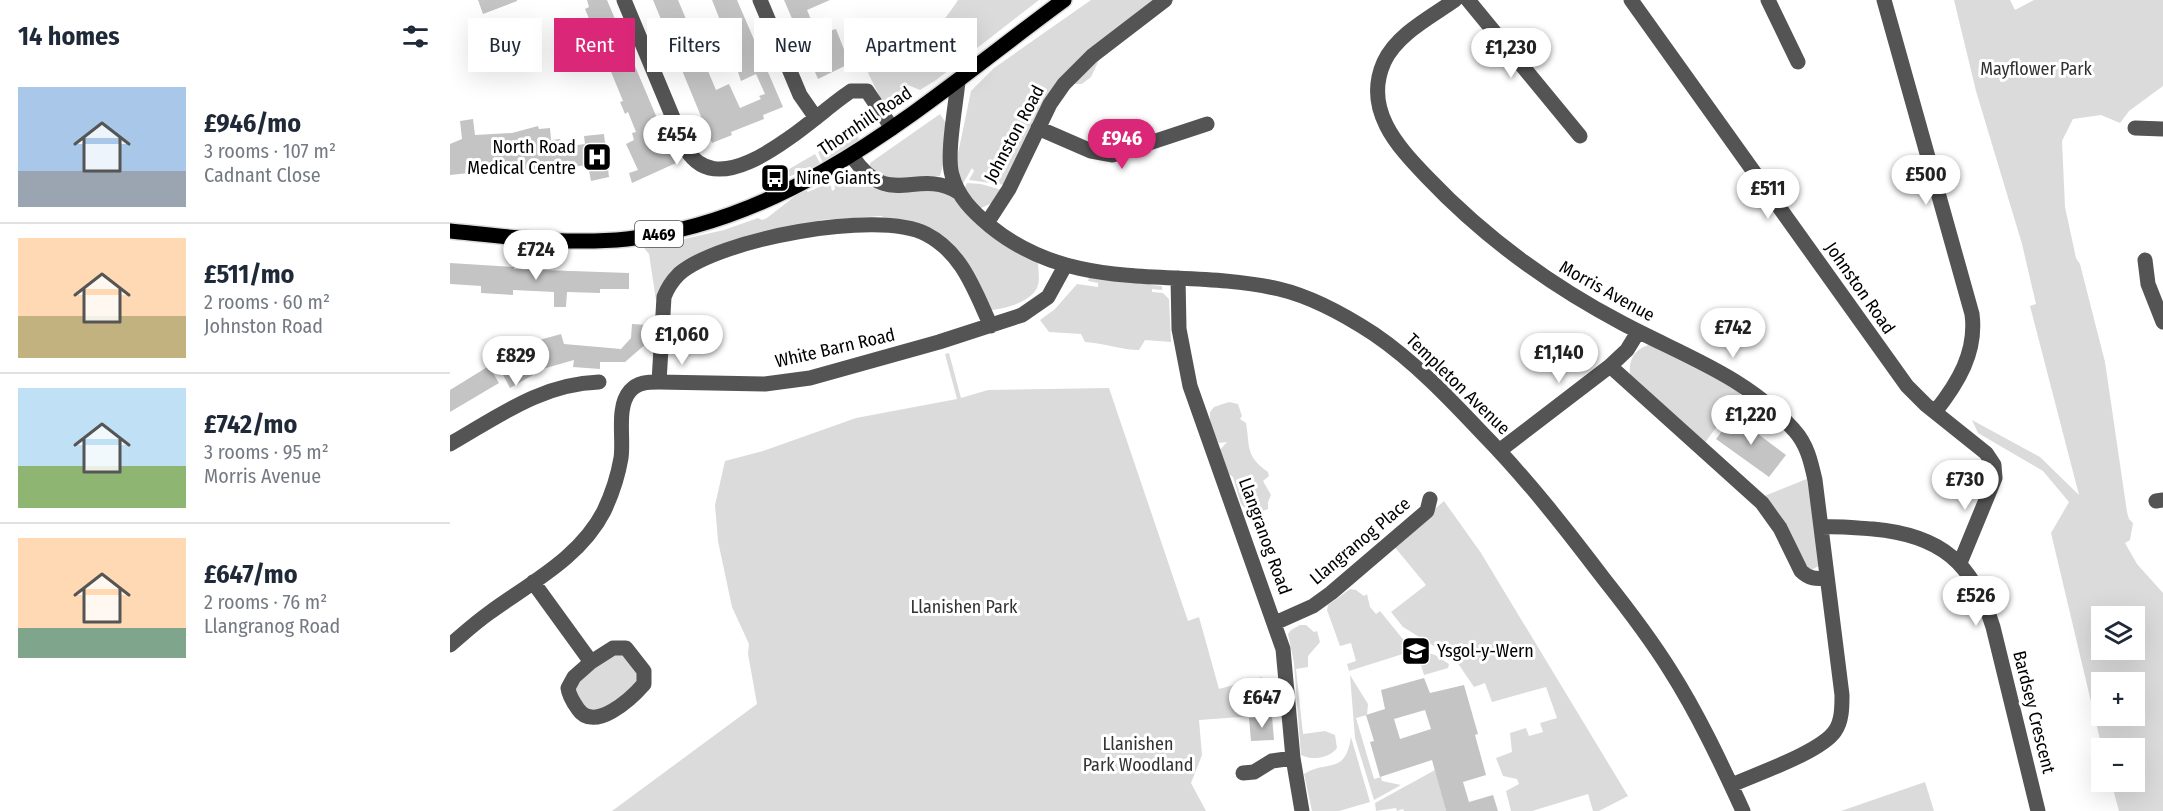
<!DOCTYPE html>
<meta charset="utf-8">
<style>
body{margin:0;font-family:"Fira Sans Condensed",sans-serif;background:#f2f2f3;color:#1f2937;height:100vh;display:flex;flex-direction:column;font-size:22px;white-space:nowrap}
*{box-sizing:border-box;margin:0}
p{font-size:20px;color:#747a83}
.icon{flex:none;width:33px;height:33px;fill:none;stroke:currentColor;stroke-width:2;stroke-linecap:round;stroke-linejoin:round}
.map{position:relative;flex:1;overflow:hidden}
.panel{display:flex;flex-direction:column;background:#fff;width:450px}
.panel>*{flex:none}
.top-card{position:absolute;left:18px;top:18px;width:570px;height:54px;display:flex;gap:12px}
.tools{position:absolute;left:1641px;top:606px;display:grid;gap:12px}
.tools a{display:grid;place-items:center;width:54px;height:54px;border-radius:0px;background:#fff;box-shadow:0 6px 24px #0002;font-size:30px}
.price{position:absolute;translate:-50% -51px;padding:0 14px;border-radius:21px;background:#fff;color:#222;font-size:20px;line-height:39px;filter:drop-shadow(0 2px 3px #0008)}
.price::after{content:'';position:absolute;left:50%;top:36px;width:18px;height:14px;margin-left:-9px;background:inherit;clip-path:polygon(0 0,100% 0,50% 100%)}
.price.current{background:#db2777;color:#fff}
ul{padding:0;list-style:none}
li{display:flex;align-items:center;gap:18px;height:150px;padding:0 18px}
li+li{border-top:2px solid #e0e1e3}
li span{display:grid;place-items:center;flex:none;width:168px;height:120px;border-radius:0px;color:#555}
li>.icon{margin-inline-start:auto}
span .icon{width:72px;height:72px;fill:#fffc;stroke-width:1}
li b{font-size:26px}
h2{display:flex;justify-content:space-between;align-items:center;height:72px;padding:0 18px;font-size:26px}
.tag{padding:0 21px;border-radius:0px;background:#fff;box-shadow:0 6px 24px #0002;font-size:21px;line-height:54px}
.tag.current{background:#db2777;color:#fff}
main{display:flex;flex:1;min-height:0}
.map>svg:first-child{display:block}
.green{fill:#dbdbdb;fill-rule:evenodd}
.building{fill:#c4c4c4;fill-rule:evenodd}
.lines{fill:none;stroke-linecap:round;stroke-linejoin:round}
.major-casing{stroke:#dbdbdb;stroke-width:18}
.minor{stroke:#545454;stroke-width:15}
.major{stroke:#000;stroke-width:15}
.labels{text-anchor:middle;stroke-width:6;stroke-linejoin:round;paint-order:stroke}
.shield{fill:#fff;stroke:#4c4c4c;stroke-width:1.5}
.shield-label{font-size:16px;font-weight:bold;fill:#000}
.park-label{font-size:18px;fill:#323232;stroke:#fff}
.street-label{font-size:18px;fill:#000;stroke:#fff}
.poi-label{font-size:18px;fill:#000;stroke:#fff;text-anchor:start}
</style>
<main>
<section class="panel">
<h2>14 homes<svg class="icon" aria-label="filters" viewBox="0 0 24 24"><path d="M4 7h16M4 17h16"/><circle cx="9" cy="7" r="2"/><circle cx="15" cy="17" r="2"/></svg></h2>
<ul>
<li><span style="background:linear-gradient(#a9c7e8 70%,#9aa5b1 0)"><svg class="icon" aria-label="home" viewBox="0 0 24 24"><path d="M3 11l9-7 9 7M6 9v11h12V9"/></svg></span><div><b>£946/mo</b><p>3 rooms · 107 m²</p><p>Cadnant Close</p></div></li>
<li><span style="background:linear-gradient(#ffd9b3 65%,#c2b280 0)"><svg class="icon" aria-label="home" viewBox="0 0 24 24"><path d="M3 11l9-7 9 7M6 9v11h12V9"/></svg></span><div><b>£511/mo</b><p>2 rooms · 60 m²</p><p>Johnston Road</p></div></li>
<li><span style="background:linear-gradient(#bfe0f5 65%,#8fb573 0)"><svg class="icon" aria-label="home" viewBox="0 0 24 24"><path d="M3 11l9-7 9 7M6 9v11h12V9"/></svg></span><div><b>£742/mo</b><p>3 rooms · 95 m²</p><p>Morris Avenue</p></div></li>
<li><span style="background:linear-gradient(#ffd9b3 75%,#7fa58c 0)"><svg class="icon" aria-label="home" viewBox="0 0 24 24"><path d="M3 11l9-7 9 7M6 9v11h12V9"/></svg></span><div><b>£647/mo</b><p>2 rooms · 76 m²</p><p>Llangranog Road</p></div></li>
</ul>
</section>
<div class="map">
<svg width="1713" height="811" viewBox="0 0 1713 811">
<rect width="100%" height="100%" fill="#fff"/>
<path class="green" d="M 508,0 L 589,0 L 486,80 L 470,90 L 458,85 L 455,97 L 435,102 L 431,99 L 418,73 L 424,64 L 405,38 L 420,29 L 437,30 L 447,42 L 452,61 L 459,62 C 474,40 494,23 508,0 Z
M 641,0 L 724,0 L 650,58 L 641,77 L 632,84 L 621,84 L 555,185 L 519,180 L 524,171 L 522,168 L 511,187 L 506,163 L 521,91 L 544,68 Z
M 1504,0 L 1560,0 L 1565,10 L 1584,0 L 1713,0 L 1713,86 L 1679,111 L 1670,123 L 1651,115 L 1623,119 L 1612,141 L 1615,207 L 1626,258 L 1630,264 L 1655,362 L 1677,512 L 1679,519 L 1683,523 L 1680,540 L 1675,543 L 1687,564 L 1713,593 L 1713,811 L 1669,811 L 1661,782 L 1684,782 L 1684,748 L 1652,748 L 1601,533 L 1619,502 L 1593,471 L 1528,433 L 1522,420 L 1590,457 L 1629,495 L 1580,306 L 1586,304 L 1572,244 L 1526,91 ZM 1652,616 L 1684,616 L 1684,650 L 1652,650 ZM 1652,682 L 1684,682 L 1684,716 L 1652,716 Z
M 490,114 L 496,123 L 493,165 L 490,176 L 440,183 L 420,167 L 420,163 Z
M 414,128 L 408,137 L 409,140 L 373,163 L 368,152 Z
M 365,154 L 371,165 L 335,178 L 334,172 Z
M 407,177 L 415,184 L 431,191 L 433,188 L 499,192 L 588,261 C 588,268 590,279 588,285 C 584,301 555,309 541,310 L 512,258 L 431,216 L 370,220 L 367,224 L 243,270 L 206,300 L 199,254 L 194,248 L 274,230 L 308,218 L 312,220 L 317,218 L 354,189 L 358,192 L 380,182 L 382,191 L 385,189 L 384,181 L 397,178 L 405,180 Z
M 517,183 L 531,184 L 552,190 L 542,203 L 529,209 L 513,191 Z
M 639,277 L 676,283 L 698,281 L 701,285 L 712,286 L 712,290 L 702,289 L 702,292 L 713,293 L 719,299 L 721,342 L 695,340 L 689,350 C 672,350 654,343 635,342 L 631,334 L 599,332 L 590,320 L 605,309 L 627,284 L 648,287 L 648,283 L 638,281 Z
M 1203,344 L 1292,392 L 1254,444 L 1180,375 C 1178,358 1186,347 1203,344 Z
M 499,353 L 511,398 L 538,390 L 659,388 L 738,621 L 749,617 L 769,689 L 812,677 L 819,703 L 830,702 L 831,714 L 749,720 L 752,755 L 741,783 L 756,811 L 162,811 L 307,704 L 298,654 L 299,644 L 282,607 L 268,541 L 265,505 L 275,461 L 313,451 L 406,418 L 507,399 L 495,354 Z
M 779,402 L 788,404 L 792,416 L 790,419 L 796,423 C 800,446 795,456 818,472 L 819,476 L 813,481 L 821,495 L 818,502 L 818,509 L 804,514 L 800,508 L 794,507 L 791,504 L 783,477 L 775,471 L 769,451 L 777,442 L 769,443 L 760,427 L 760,412 L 764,407 Z
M 1359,478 L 1369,566 L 1359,571 L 1312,497 Z
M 994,501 L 1031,553 L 1178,796 L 1149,811 L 1143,811 L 1138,794 L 1082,811 L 1061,811 L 1056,791 L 1069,784 L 1067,779 L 1053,776 L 1046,758 L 1062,752 L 1060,733 L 1076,728 L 1079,736 L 1093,732 L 1090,723 L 1107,718 L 1096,687 L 1042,702 L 1035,683 L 1024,687 L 1005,659 L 953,627 L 941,612 L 976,585 L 943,545 Z
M 900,589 L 906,590 L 914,596 L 917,594 L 920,607 L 926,614 L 930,611 L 956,643 L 959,652 L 899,671 L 897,664 L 906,661 L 901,643 L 890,646 L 877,610 L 878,605 Z
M 850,625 L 856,625 L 864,632 L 867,631 L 870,642 L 858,656 L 858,667 L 846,669 L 853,734 L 875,731 L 885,735 L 887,748 C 880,758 862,761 851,755 L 844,663 L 838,634 L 841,630 Z
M 973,651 L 985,655 L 999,664 L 998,668 L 974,675 L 967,652 Z
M 163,653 L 173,653 L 189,672 L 188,685 L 150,712 L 137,713 L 123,687 L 125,684 Z
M 900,675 L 918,704 L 917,715 L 906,718 L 924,779 L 931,777 L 932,781 L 951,785 L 924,800 L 905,738 Z
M 901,737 L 920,802 L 889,811 L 862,811 L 854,774 C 878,759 895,776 901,737 Z
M 985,770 L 996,811 L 954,811 L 953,809 L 947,811 L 946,808 L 926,811 L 925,803 Z
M 1475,782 L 1484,811 L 1391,811 Z"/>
<path class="building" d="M 28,0 L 67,0 L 67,1 L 33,14 Z
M 137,0 L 157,0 L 226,163 L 182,183 L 179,173 L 188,170 L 176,144 L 184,140 L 182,133 L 186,132 L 178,112 L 175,114 L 170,102 L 173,101 L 148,40 L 143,42 L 136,28 L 142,26 L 135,9 L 139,7 Z
M 203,0 L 228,0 L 266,90 L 279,84 L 290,108 L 311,99 L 309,96 L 315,94 L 306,74 L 291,81 L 287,69 L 289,68 L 262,0 L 287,0 L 333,107 L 313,115 L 314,119 L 281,132 L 282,135 L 262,143 Z
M 334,0 L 380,0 L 357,10 L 367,34 L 386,29 L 395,52 L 407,49 L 411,58 L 368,79 Z
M 23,119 L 25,135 L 62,133 L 88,126 L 89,129 L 100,128 L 101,140 L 110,139 L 113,147 L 135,144 L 134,136 L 154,134 L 159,177 L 141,181 L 138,165 L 79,172 L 78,169 L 66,171 L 65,168 L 31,174 L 28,172 L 0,175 L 0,144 L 12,139 L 10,121 Z
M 0,263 L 64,267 L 64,269 L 179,273 L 179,289 L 150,289 L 150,293 L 117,292 L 116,307 L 104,307 L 104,292 L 63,290 L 63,295 L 31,293 L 31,286 L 0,284 Z
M 182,324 L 197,325 L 197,343 L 175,362 L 150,362 L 150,369 L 123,367 L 124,360 L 82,372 L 83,375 L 60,388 L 52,373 L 85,354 L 82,342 L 111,334 L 114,344 L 171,349 L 181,338 Z
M 39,366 L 49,383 L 0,412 L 0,390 Z
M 1286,413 L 1302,425 L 1300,428 L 1336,455 L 1319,477 L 1266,439 Z
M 974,678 L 980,693 L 1014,685 L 1028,734 L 1025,735 L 1036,775 L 1013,782 L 1019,802 L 1043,795 L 1048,811 L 996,811 L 982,760 L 930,777 L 920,742 L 924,741 L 916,715 L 935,709 L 931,690 ZM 975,710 L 981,729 L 950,739 L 944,719 Z
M 822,716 L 824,740 L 801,741 L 799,718 Z"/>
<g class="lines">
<g class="major-casing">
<path id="major" d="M 0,231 C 59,237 118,245 177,239 C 350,220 480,98 614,0"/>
</g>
<path class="minor" d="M 174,0 L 236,149 C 273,210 365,114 401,91 L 417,91 L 442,128
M 310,0 L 350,95 L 366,118
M 1005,0 C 981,17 947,34 934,62 C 913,109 947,146 977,177 C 1034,237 1098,284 1172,323 C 1232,355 1298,377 1344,430 C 1357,444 1361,462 1365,480 L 1392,695 C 1392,707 1392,721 1385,731 C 1371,752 1306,774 1282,785
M 1018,0 L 1130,136
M 1181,0 L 1457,386 L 1476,405 L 1536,453 L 1544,465 L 1545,478 L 1510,563
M 1318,0 L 1348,62
M 1434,0 L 1522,314 C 1527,352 1508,383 1485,412
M 508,81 C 506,104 496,155 502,175 C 508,197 522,211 540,226 C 627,297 729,266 829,289 C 863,297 895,315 924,334 C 965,362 999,398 1033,434 C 1077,479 1116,529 1154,579 C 1177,608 1200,638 1220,670 C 1248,714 1271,763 1293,811
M 588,128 L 641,151 L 663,155 L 757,124
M 1685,128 L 1713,129
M 402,156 C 439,211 466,167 508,192
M 537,223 L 559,189 L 600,104 L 614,84 L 642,56 L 715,0
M 1695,260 L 1698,284 L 1713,322
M 728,278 L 729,329 L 740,386 L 833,649 L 843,758 L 852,811
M 1160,366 L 1312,503 L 1330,528 L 1351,571 C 1359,579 1366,579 1377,578
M 209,382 L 214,297 C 217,289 222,281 229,274 C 269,239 428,209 476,234 C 513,253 525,292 541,326
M 0,444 C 49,416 91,384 149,382
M 1049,451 L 1160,366 L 1177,350 L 1188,332
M 1706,501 L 1713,500
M 1372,527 C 1389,526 1406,528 1423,529 C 1491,535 1523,563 1543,627 L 1588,811
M 83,582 L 141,662 L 163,648 L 176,648 L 194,671 L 194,684 C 181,699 144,733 128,709 C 123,702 119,696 118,688 L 124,677 L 141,662
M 825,623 L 863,606 L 881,593 L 977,511 L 980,499
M 0,645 C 13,634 25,623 39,613 C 80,583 130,558 154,511 C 162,494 168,476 171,458 C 174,439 166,407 180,391 C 188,382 198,382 209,382 L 315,384 L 360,378 L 489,342 L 572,315 L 598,297 L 615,266
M 793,773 L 804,772 L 822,761 L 843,758"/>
<use href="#major" class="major"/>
</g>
<defs>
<g id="hospital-square" transform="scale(1.5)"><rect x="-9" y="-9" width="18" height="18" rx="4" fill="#000" stroke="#fff"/><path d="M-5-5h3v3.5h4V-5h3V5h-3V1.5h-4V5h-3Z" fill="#fff"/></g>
<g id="bus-square" transform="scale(1.5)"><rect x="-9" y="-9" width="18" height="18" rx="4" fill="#000" stroke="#fff"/><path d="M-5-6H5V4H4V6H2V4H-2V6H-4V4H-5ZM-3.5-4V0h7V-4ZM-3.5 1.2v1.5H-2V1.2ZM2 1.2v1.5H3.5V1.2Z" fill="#fff"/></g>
<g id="school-square" transform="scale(1.5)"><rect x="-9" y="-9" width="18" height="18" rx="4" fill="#000" stroke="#fff"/><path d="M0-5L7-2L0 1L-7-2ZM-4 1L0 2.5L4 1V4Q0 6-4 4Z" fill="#fff"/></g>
</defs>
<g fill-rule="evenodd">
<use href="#hospital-square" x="147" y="157"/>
<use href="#bus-square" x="325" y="178"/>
<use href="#school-square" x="966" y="651"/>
</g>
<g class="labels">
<rect class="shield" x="185" y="221" width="48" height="26" rx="4.5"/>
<g class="shield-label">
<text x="209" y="240">A469</text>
</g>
<g class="park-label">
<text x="1586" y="75">Mayflower Park</text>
<text x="514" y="613">Llanishen Park</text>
<text x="688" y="750">Llanishen<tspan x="688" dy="21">Park Woodland</tspan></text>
</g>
<g class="street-label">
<text transform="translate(415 121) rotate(-34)" y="6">Thornhill Road</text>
<text transform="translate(564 134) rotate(-62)" y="6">Johnston Road</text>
<text transform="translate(1410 288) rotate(55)" y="6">Johnston Road</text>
<text transform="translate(1157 291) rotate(29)" y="6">Morris Avenue</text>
<text transform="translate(385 348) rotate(-13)" y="6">White Barn Road</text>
<text transform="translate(1008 384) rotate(44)" y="6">Templeton Avenue</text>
<text transform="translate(815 536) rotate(70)" y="6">Llangranog Road</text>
<text transform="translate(910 541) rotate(-40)" y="6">Llangranog Place</text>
<text transform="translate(1584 712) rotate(76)" y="6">Bardsey Crescent</text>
</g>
<g class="poi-label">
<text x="126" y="153" text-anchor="end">North Road<tspan x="126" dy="21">Medical Centre</tspan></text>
<text x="346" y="184">Nine Giants</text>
<text x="987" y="657">Ysgol-y-Wern</text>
</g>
</g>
</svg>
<div class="tools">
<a><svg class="icon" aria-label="layers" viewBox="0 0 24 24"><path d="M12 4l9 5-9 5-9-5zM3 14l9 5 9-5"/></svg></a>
<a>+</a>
<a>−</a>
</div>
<b class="price" style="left:1061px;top:79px">£1,230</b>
<b class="price" style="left:227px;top:166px">£454</b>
<b class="price current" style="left:672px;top:170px">£946</b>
<b class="price" style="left:1476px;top:206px">£500</b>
<b class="price" style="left:1318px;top:220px">£511</b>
<b class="price" style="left:86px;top:281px">£724</b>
<b class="price" style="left:1283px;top:359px">£742</b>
<b class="price" style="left:232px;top:366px">£1,060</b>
<b class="price" style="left:1109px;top:384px">£1,140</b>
<b class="price" style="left:66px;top:387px">£829</b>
<b class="price" style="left:1301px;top:446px">£1,220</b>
<b class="price" style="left:1515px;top:511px">£730</b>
<b class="price" style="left:1526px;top:627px">£526</b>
<b class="price" style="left:812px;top:729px">£647</b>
<div class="top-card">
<a class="tag">Buy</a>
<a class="tag current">Rent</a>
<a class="tag">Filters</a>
<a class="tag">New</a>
<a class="tag">Apartment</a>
</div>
</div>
</main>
